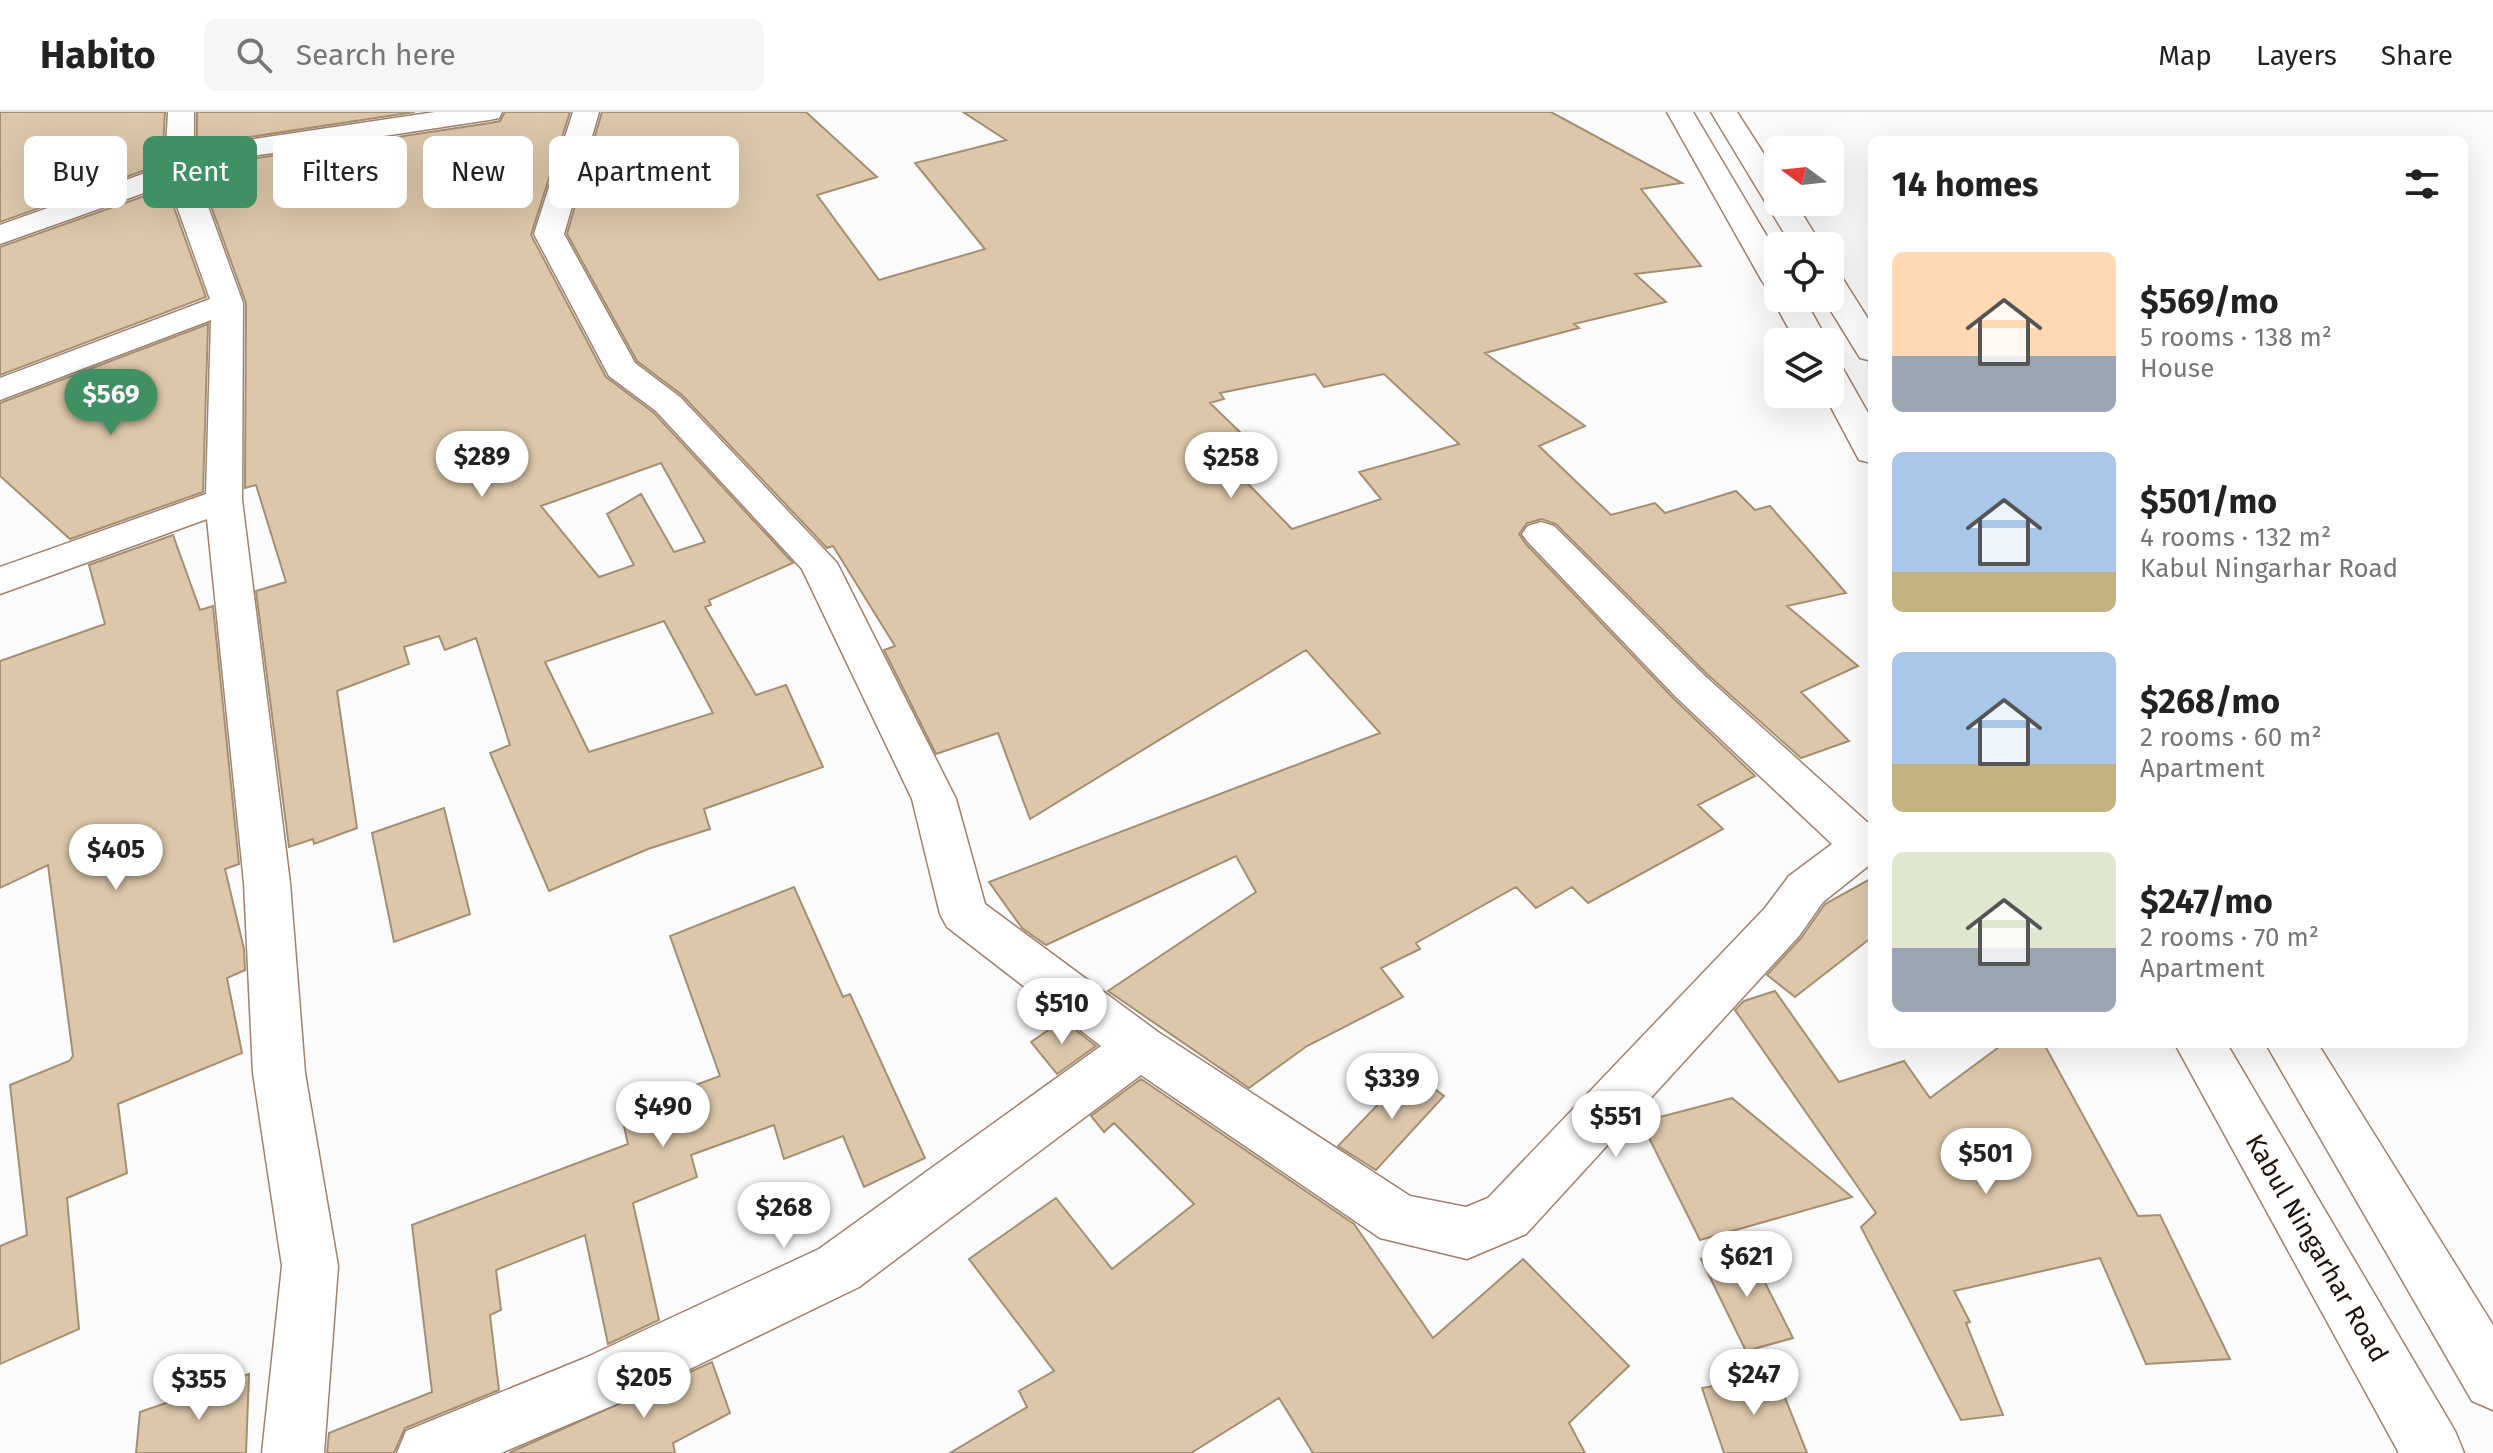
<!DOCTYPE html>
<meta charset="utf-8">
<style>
body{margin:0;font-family:"Fira Sans",sans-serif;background:#f6f6f6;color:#222;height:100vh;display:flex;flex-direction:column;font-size:30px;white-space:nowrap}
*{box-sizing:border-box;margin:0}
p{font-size:26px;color:#767676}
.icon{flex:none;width:44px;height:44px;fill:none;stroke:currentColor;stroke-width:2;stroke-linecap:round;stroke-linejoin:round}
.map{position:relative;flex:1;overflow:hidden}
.details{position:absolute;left:1868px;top:24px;width:600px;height:912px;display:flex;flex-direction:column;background:#fff;border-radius:12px;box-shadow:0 8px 32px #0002}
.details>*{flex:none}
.banner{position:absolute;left:24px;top:24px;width:760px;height:72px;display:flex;gap:16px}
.needle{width:52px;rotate:285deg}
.buttons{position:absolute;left:1764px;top:24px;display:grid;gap:16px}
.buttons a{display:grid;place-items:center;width:80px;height:80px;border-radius:12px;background:#fff;box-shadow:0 8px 32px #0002;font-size:40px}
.price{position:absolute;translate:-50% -68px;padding:0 18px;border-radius:28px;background:#fff;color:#222;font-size:26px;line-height:52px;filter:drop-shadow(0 2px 4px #0008)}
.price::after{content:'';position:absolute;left:50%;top:48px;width:24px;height:18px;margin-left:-12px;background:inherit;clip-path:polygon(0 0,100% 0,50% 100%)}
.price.on{background:#3f9163;color:#fff}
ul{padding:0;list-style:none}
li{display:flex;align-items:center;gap:24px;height:200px;padding:0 24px}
li span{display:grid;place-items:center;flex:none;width:224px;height:160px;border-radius:12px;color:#555}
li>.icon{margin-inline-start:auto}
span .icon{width:96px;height:96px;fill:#fffc;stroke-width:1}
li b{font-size:34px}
h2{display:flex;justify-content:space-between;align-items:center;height:96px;padding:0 24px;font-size:34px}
.tag{padding:0 28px;border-radius:12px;background:#fff;box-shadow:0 8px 32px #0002;font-size:28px;line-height:72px}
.tag.on{background:#3f9163;color:#fff}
header{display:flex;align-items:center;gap:48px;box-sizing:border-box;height:112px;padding:0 40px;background:#fff;border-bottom:2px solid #e0e0e0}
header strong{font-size:38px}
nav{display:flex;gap:44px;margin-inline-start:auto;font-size:28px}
.search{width:560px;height:72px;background:#f6f6f6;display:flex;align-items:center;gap:20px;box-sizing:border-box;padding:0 28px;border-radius:12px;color:#767676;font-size:30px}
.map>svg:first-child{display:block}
.building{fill:#dcc7aa;stroke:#a58f72;stroke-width:2;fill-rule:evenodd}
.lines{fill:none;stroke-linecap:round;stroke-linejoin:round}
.street-casing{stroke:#a0816d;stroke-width:3}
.highway-casing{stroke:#a0816d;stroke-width:3}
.street{fill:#fff;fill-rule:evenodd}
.highway{fill:#fff;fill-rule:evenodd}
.labels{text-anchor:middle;stroke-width:8;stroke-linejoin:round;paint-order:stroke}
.near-street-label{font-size:26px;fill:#1e120a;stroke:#fff}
</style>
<header>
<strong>Habito</strong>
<div class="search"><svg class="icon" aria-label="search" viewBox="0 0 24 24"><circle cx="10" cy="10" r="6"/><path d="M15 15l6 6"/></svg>Search here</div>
<nav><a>Map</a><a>Layers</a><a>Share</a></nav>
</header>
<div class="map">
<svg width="2493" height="1341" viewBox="0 0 2493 1341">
<rect width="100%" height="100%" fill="#fbfbfb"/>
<path class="building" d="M 0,0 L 165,0 L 162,52 L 0,110 Z
M 197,0 L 415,0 L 197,33 Z
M 505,0 L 570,0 L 531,123 L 606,265 L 654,301 L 793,451 L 709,488 L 711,493 L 705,495 L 756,583 L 786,573 L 823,655 L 704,697 L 710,717 L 648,737 L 549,779 L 490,641 L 510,633 L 476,526 L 445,538 L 439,524 L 404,535 L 409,552 L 337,579 L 357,716 L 314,732 L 313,727 L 289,735 L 256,479 L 286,470 L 256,373 L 245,376 L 246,191 L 197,55 L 490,11 L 500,9 ZM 661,351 L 705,430 L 674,440 L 641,382 L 607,402 L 634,453 L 599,465 L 541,394 ZM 664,509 L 713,601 L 589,640 L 545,550 Z
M 602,0 L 806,0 L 877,65 L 817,83 L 879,168 L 985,137 L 915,51 L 1006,28 L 963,0 L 1551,0 L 1682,71 L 1641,77 L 1701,154 L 1635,162 L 1666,190 L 1574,212 L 1579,216 L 1485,241 L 1585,314 L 1539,334 L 1611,403 L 1655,391 L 1665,401 L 1736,379 L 1755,398 L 1770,394 L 1846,481 L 1787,494 L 1858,554 L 1801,580 L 1849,629 L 1801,646 L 1708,563 L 1556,412 L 1542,407 L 1527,411 L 1519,422 L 1526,432 L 1674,587 L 1755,664 L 1698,693 L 1723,717 L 1588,791 L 1572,775 L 1536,796 L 1516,775 L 1416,831 L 1420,837 L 1381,856 L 1403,885 L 1307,934 L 1249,976 L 1108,879 L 1256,780 L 1236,744 L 1046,833 L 1022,816 L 989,770 L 1380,621 L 1306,538 L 1030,707 L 998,621 L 936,642 L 884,538 L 895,534 L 833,434 L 827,436 L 682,283 L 637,249 L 567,122 ZM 1315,262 L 1324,275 L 1384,262 L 1459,332 L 1359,360 L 1381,387 L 1292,417 L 1220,343 L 1251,331 L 1210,291 L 1224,287 L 1220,281 Z
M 167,76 L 206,185 L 0,263 L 0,135 Z
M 208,212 L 203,380 L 70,427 L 0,364 L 0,291 Z
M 173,423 L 200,498 L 213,494 L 239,752 L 225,757 L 244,837 L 245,858 L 227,866 L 242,941 L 118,992 L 127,1061 L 67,1086 L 79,1217 L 0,1252 L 0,1134 L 27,1123 L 10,973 L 69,949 L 73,944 L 48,753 L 0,776 L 0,549 L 105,512 L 89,453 Z
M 444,696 L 470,802 L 394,830 L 372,721 Z
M 1872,766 L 1872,825 L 1795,885 L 1767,863 L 1801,826 L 1825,792 Z
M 794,775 L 843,885 L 850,882 L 925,1046 L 864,1075 L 843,1024 L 784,1047 L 774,1013 L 691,1043 L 697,1065 L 633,1091 L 659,1208 L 608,1232 L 585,1123 L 496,1158 L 501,1198 L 490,1203 L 499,1278 L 405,1316 L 394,1341 L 327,1341 L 329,1321 L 432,1280 L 412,1113 L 628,1032 L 621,1001 L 720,964 L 670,824 Z
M 1775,879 L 1839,970 L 1904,949 L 1930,986 L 2003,932 L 2044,932 L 2138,1104 L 2160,1103 L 2230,1247 L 2146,1252 L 2100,1146 L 1954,1179 L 1970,1210 L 1966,1211 L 2003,1303 L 1961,1308 L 1861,1115 L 1876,1101 L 1735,898 L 1744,889 Z
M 1063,908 L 1096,934 L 1057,962 L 1031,930 Z
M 1410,959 L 1444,984 L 1376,1058 L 1338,1034 Z
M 1141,967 L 1354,1112 L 1433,1226 L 1523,1147 L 1629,1254 L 1569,1311 L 1585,1341 L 1313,1341 L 1279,1286 L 1191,1341 L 950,1341 L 1027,1295 L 1019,1279 L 1054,1259 L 969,1147 L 1056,1086 L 1112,1157 L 1194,1092 L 1114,1011 L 1104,1020 L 1091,1004 Z
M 1732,986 L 1852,1085 L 1700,1128 L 1641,1010 Z
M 1747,1135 L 1793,1226 L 1746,1239 L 1701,1147 Z
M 712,1250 L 730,1301 L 673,1331 L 675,1341 L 509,1341 Z
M 249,1262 L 246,1341 L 136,1341 L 140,1300 Z
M 1776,1263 L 1807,1341 L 1724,1341 L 1702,1276 Z"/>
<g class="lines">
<g class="street-casing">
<path id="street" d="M 168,0 L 194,0 L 194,36 L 435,0 L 502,0 L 499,6 L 489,8 L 193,53 L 243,191 L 242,388 L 290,771 L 305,961 L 338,1154 L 324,1341 L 262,1341 L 282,1154 L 253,961 L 244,771 L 207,407 L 0,482 L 0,455 L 206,382 L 211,208 L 0,288 L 0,266 L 210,187 L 169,72 L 0,132 L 0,113 L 165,54 Z
M 573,0 L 599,0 L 564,122 L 635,251 L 680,285 L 837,451 L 956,687 L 985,792 L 1158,920 L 1410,1084 L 1466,1095 L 1488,1086 L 1765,796 L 1789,764 L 1832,732 L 1676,585 L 1528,430 L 1522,422 L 1528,414 L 1541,410 L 1554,414 L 1706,565 L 1867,710 L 1872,709 L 1872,751 L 1823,790 L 1799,824 L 1526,1122 L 1467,1147 L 1380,1126 L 1141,963 L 859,1175 L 626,1288 L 501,1341 L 397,1341 L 406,1319 L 585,1246 L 819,1137 L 1101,934 L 947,815 L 940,802 L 912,687 L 802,457 L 656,299 L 609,264 L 534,122 Z"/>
</g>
<g class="highway-casing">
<path id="highway" d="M 1667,0 L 1693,0 L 1778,143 L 1778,178 L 1767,176 L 1762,169 Z
M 1711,0 L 1737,0 L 1778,64 L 1778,90 L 1795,90 L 1822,134 L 1792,134 Z
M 1830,162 L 1841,164 L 1872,213 L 1872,249 L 1860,246 L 1823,186 L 1830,186 Z
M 1778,179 L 1778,186 L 1804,186 L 1828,230 L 1796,230 L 1772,186 Z
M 1830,252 L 1842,255 L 1872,308 L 1872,351 L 1859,348 L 1824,282 L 1830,282 Z
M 2175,932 L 2227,932 L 2455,1319 L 2464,1341 L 2399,1341 Z
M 2266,932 L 2318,932 L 2493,1213 L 2493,1298 L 2472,1289 Z"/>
</g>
<use href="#street" class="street"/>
<use href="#highway" class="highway"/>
</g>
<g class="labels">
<g class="near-street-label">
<text transform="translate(2317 1136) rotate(60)" y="9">Kabul Ningarhar Road</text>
</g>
</g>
</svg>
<div class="buttons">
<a><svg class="needle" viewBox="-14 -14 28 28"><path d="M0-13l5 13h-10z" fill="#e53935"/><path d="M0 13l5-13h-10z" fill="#767676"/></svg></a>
<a><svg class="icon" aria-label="locate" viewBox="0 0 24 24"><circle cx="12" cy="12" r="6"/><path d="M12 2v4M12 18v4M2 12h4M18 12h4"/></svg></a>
<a><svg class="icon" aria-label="layers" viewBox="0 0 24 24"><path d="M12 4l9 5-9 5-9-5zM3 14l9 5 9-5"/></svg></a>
</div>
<b class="price on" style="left:111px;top:325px">$569</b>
<b class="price" style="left:482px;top:387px">$289</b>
<b class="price" style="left:1231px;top:388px">$258</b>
<b class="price" style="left:116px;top:780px">$405</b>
<b class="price" style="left:1062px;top:934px">$510</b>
<b class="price" style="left:1392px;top:1009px">$339</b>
<b class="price" style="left:663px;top:1037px">$490</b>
<b class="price" style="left:1616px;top:1047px">$551</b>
<b class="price" style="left:1986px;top:1084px">$501</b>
<b class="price" style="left:784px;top:1138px">$268</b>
<b class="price" style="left:1747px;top:1187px">$621</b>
<b class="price" style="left:1754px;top:1305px">$247</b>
<b class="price" style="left:644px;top:1308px">$205</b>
<b class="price" style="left:199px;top:1310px">$355</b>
<div class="banner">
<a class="tag">Buy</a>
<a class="tag on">Rent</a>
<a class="tag">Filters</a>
<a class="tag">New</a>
<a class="tag">Apartment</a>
</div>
<section class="details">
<h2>14 homes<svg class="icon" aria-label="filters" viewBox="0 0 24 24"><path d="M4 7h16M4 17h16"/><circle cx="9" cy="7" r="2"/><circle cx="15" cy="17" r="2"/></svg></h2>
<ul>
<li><span style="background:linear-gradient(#ffd9b3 65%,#9aa5b1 0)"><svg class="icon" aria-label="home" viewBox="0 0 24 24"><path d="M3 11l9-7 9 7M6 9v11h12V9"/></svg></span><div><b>$569/mo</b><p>5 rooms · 138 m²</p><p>House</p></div></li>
<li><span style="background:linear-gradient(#a9c7e8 75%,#c2b280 0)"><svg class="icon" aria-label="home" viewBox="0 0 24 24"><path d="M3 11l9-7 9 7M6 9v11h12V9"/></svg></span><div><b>$501/mo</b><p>4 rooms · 132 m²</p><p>Kabul Ningarhar Road</p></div></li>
<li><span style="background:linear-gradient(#a9c7e8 70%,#c2b280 0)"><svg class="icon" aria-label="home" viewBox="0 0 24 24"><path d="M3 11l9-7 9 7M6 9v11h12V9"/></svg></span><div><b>$268/mo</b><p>2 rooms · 60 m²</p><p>Apartment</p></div></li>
<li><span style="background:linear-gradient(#dfe7d0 60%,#9aa5b1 0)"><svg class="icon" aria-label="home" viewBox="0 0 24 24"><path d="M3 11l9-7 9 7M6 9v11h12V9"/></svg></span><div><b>$247/mo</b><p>2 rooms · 70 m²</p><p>Apartment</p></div></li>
</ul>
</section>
</div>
